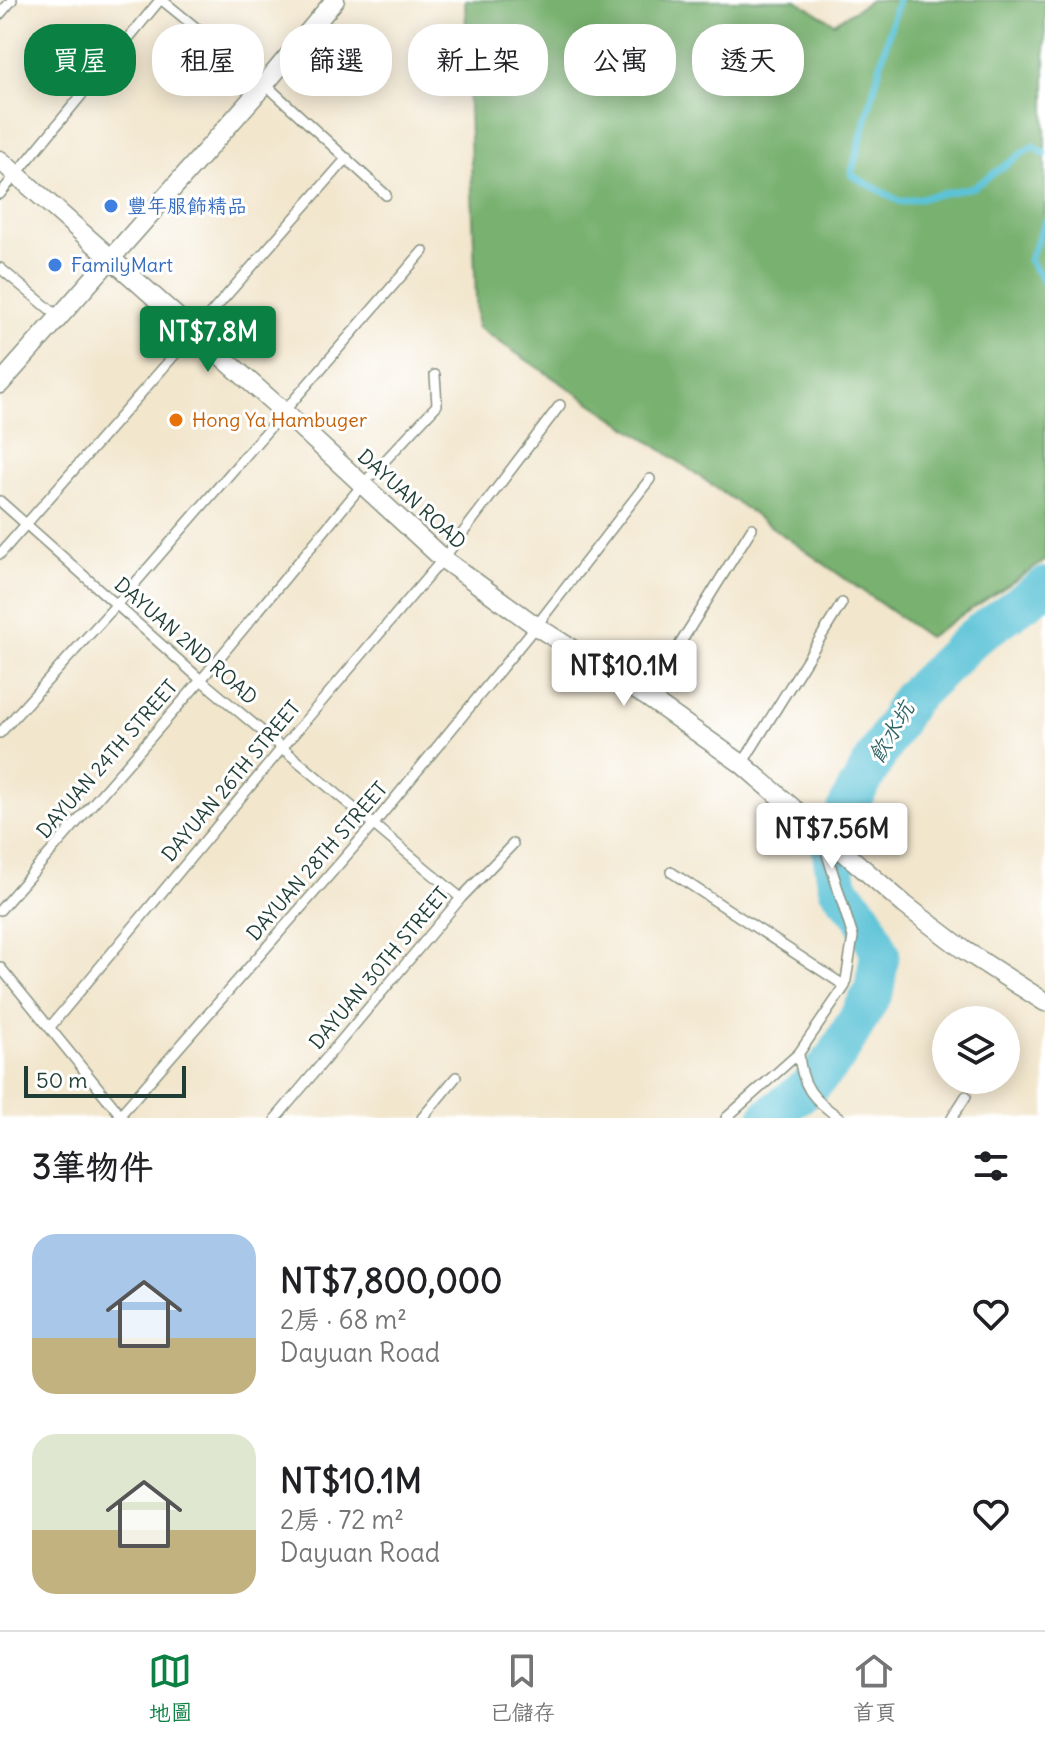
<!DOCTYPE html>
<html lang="zh-TW">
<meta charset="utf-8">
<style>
body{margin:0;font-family:Delius,"LXGW WenKai TC",sans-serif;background:#f2f2f2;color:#202124;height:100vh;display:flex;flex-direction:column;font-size:30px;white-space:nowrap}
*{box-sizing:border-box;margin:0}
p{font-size:26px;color:#757577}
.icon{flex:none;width:44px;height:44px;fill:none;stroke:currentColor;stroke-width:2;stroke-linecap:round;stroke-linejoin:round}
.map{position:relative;height:1118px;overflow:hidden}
.panel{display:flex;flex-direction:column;background:#fff;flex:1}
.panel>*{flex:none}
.hud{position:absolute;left:24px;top:24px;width:998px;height:72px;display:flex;gap:16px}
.tools{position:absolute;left:932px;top:1006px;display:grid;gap:16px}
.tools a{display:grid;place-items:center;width:88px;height:88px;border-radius:50%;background:#fff;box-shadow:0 4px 20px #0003;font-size:40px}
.scale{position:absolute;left:24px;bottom:20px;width:162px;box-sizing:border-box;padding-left:8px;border:4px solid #1f3d34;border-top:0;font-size:22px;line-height:28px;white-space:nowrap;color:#1f3d34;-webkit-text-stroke:6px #fff;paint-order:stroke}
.price{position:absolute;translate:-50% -68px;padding:0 18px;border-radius:8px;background:#fff;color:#222;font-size:26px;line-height:52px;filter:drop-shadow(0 2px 4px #0008)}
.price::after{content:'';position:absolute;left:50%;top:48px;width:24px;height:18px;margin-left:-12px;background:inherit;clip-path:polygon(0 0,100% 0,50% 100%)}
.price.on{background:#0b8043;color:#fff}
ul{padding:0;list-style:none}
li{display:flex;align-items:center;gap:24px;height:200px;padding:0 32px}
li span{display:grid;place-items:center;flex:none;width:224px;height:160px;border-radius:24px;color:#555}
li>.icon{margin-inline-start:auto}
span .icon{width:96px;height:96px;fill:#fffc;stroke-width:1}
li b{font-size:34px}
h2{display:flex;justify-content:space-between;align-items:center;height:96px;padding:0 32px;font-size:34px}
.chip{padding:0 28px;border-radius:32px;background:#fff;box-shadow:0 4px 20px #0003;font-size:28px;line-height:72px}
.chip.on{background:#0b8043;color:#fff}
.tabs{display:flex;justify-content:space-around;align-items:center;height:112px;border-top:2px solid #e0e0e0;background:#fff;font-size:22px;color:#757577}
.tabs a{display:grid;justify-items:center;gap:4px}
.tabs .on{color:#0b8043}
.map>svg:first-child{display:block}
.forest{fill:#78b16f;stroke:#4c7752;stroke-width:2}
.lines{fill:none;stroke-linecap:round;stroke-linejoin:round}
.stream{stroke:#5bc3d7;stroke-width:7}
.river{stroke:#5bc3d7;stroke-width:40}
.lane-casing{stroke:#889280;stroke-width:12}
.street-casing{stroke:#889280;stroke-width:21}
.lane{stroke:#fff;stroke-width:9}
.street{stroke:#fff;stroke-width:18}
.shop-dot{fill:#3f7fe0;stroke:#fff;stroke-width:3}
.food-dot{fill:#e8710a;stroke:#fff;stroke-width:3}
.labels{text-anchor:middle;stroke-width:6;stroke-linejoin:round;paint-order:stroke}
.shop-label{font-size:20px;fill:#366cbe;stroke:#fff;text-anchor:start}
.food-label{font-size:20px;fill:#c56008;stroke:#fff;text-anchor:start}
.street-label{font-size:20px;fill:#1f3d34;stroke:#fff}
.water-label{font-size:22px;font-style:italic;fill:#316565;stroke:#fff}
</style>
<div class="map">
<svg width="1045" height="1118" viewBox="0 0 1045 1118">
<rect width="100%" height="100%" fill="#fff"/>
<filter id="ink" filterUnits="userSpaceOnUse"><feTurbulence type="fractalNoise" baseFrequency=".0125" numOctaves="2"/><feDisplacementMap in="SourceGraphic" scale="16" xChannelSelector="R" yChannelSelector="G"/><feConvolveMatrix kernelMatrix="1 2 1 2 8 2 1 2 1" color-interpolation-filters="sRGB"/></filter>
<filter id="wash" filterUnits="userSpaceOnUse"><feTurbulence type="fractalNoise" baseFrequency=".006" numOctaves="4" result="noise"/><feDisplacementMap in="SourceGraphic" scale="32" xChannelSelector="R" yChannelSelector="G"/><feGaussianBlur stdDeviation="1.8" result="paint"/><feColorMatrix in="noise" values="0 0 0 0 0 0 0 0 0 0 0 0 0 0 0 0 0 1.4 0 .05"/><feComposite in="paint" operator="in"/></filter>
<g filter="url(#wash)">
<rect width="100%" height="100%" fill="#f2e6cd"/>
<path class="forest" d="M 465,0 L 796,0 L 834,23 L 871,0 L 1045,0 L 1045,561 L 928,637 L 665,452 L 477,327 Z"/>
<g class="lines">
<path class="stream" d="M 898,0 L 851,175 L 901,202 L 974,187 L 1033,146 L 1045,154
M 1045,222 L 1029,260 L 1045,283"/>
<path class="river" d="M 768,1118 L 811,1085 L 836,1057 L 874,991 L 880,953 L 863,916 L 838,887 L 831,848 L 850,802 L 910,699 L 974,637 L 1045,587"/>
</g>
</g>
<g filter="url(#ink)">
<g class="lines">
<g class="lane-casing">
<path id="lane" d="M 162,0 L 265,84 L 386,195
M 0,14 L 12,0
M 0,194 L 160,0
M 0,268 L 59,317
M 0,501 L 201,680 L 461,898
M 0,554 L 347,158
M 647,697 L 752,528
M 0,733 L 117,604 L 423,251
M 742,764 L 842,603
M 671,872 L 845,986
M 0,910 L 201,680 L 363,484 L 437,405 L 435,375
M 0,967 L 123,1118
M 50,1027 L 282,748 L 443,559 L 560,405
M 799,1053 C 801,1086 813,1100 840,1118
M 120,1115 L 374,824 L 536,626 L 650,479
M 276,1118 L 461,898 L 513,844
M 422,1118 L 456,1077
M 726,1118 L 799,1053 L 845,986 L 853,937 L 822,838
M 952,1118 L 966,1096"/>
</g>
<g class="street-casing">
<path id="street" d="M 0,160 L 283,411 L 443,559 L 536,626 L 647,697 L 742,764 L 905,905 L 964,950 L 1045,1002
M 0,384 L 265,84 L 335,0"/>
</g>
<use href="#lane" class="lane"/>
<use href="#street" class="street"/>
</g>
</g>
<g class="shop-dot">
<circle cx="111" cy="206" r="8"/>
<circle cx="55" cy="265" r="8"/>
</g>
<circle class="food-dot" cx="176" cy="420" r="8"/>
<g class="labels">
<g class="shop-label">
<text x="127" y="213">豐年服飾精品</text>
<text x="71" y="272">FamilyMart</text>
</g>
<g class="food-label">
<text x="192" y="427">Hong Ya Hambuger</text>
</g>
<g class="street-label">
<text transform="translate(412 499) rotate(42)" y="7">DAYUAN ROAD</text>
<text transform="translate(186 641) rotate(41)" y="7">DAYUAN 2ND ROAD</text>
<text transform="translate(107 759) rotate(-49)" y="7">DAYUAN 24TH STREET</text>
<text transform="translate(231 781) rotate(-50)" y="7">DAYUAN 26TH STREET</text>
<text transform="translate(317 861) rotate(-49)" y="7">DAYUAN 28TH STREET</text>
<text transform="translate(379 968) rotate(-50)" y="7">DAYUAN 30TH STREET</text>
</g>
<g class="water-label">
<text transform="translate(891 732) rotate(-59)" y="8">飲水坑</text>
</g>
</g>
</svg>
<div class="tools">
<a><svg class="icon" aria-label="layers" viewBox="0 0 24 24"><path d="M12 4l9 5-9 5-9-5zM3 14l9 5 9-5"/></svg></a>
</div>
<div class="scale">50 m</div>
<b class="price on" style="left:208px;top:374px">NT$7.8M</b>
<b class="price" style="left:624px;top:708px">NT$10.1M</b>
<b class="price" style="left:832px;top:871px">NT$7.56M</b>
<div class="hud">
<a class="chip on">買屋</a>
<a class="chip">租屋</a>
<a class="chip">篩選</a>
<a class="chip">新上架</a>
<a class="chip">公寓</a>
<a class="chip">透天</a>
</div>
</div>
<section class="panel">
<h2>3筆物件<svg class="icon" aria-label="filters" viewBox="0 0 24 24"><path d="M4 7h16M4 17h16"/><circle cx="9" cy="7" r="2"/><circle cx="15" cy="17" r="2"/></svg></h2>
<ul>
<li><span style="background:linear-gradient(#a9c7e8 65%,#c2b280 0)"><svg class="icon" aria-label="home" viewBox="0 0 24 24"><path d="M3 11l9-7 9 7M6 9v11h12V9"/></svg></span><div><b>NT$7,800,000</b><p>2房 · 68 m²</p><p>Dayuan Road</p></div><svg class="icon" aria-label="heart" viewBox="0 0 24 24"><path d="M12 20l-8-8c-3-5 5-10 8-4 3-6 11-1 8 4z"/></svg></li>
<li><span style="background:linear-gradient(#dfe7d0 60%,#c2b280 0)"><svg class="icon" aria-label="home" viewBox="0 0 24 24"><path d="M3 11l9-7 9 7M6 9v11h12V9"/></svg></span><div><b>NT$10.1M</b><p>2房 · 72 m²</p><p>Dayuan Road</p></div><svg class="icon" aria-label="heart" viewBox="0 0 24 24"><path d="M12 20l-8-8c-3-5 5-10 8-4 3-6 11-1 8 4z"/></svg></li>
</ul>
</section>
<nav class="tabs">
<a class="on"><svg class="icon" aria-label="map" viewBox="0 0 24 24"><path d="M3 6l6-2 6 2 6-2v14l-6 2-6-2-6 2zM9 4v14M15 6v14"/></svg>地圖</a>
<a><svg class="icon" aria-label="saved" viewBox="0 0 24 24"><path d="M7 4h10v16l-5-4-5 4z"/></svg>已儲存</a>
<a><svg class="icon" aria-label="home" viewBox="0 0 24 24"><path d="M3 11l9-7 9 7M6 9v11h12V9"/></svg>首頁</a>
</nav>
